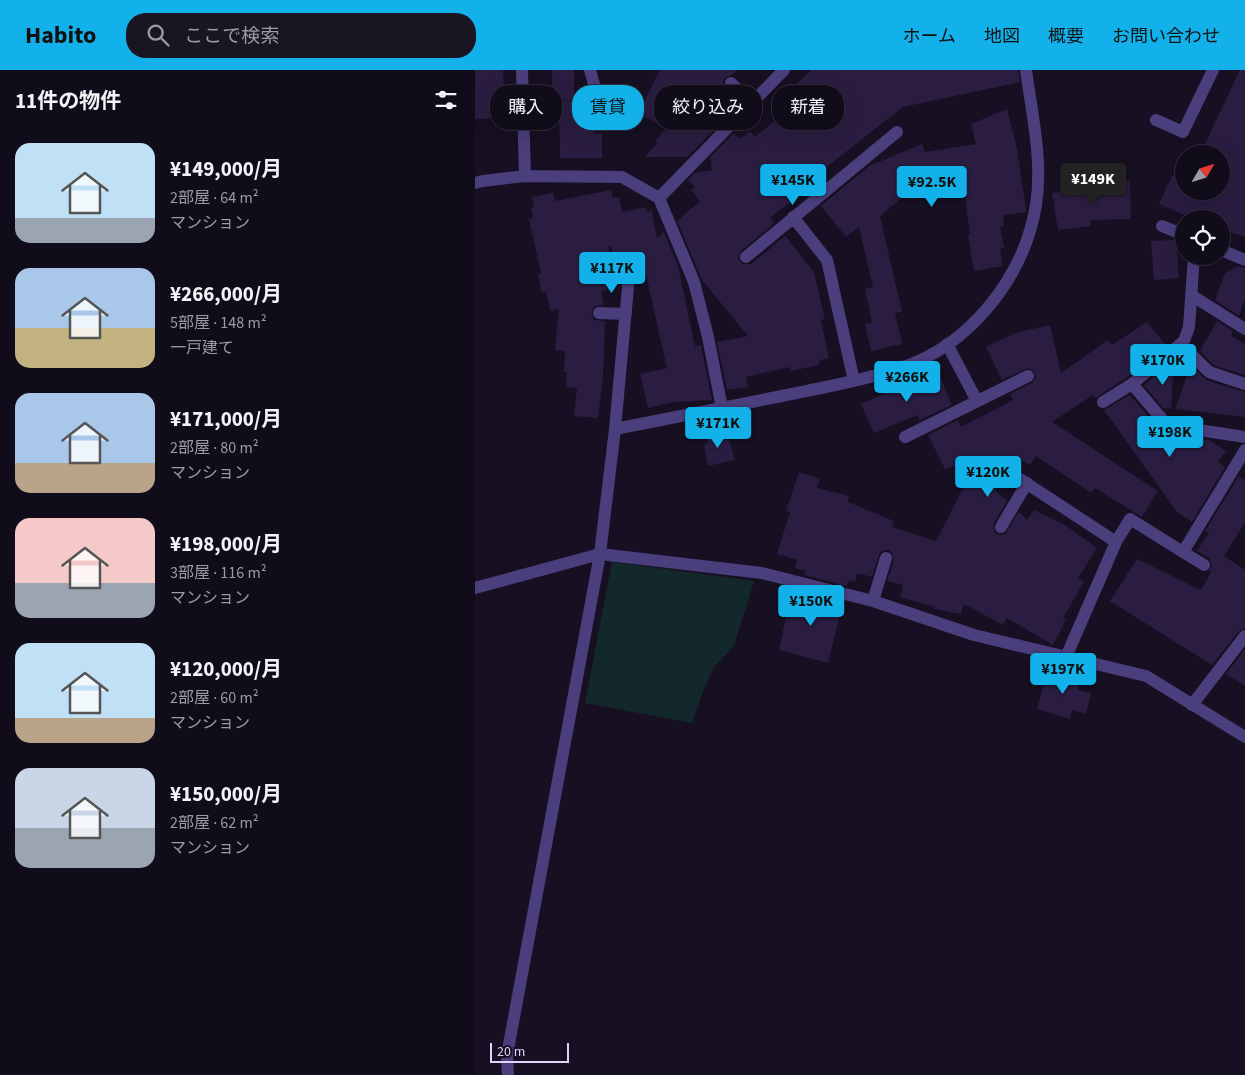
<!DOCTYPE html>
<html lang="ja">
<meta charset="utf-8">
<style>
body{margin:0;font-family:"Source Sans 3","Noto Sans JP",sans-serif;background:#191523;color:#f1f3f6;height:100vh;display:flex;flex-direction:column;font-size:19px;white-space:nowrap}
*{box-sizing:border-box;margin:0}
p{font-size:16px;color:#9c9ba2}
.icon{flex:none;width:28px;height:28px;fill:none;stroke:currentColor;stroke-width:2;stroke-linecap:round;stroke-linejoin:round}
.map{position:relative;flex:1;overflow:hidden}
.details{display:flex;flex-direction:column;background:#100c1a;width:475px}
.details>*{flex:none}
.guide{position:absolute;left:15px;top:15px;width:475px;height:45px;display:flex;gap:10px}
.needle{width:32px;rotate:51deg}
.fabs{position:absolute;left:700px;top:75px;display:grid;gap:10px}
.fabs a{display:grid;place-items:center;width:55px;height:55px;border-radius:50%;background:#100c1a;box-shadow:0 5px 20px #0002,0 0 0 1px #302c39;font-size:25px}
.scale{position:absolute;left:15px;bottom:12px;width:79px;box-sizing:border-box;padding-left:5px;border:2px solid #dfd4fc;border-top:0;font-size:14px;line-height:18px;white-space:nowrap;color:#dfd4fc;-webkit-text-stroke:4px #161022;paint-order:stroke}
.price{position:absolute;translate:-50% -42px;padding:0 11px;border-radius:5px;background:#13b1e9;color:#111;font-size:16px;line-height:32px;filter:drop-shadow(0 1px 2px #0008)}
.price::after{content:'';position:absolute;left:50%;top:30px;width:15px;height:11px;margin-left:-8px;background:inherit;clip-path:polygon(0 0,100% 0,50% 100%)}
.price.on{background:#222;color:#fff}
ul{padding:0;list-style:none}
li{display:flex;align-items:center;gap:15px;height:125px;padding:0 15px}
li span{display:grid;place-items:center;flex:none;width:140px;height:100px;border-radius:15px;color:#555}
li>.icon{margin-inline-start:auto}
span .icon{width:60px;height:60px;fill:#fffc;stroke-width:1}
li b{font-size:21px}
h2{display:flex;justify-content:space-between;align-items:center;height:60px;padding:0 15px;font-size:21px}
.tag{padding:0 18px;border-radius:20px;background:#100c1a;box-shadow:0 5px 20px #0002,0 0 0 1px #302c39;font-size:18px;line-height:45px}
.tag.on{background:#13b1e9;color:#111}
header{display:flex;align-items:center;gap:30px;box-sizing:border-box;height:70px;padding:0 25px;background:#13b1e9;color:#111}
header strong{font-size:24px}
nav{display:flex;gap:28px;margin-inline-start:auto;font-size:18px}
.search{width:350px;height:45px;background:#191523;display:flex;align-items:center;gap:12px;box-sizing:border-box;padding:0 18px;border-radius:20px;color:#9c9ba2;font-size:19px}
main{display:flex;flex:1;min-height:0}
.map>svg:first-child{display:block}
.green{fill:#13282b}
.building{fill:#2a1d41}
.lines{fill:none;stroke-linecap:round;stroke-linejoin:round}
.minor{stroke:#4b3e7d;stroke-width:12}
</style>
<header>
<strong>Habito</strong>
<div class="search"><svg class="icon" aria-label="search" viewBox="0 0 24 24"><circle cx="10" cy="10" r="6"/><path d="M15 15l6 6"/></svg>ここで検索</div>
<nav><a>ホーム</a><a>地図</a><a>概要</a><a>お問い合わせ</a></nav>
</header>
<main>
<section class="details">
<h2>11件の物件<svg class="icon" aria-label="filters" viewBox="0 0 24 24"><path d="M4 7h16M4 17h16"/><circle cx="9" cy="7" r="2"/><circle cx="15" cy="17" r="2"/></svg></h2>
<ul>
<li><span style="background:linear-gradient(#bfe0f5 75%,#9aa5b1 0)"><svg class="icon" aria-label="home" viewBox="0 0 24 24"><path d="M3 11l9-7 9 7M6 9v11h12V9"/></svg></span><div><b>¥149,000/月</b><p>2部屋 · 64 m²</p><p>マンション</p></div></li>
<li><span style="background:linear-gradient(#a9c7e8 60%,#c2b280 0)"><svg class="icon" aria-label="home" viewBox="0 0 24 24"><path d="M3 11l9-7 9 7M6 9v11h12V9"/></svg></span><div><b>¥266,000/月</b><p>5部屋 · 148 m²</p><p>一戸建て</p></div></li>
<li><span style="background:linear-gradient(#a9c7e8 70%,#b9a48a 0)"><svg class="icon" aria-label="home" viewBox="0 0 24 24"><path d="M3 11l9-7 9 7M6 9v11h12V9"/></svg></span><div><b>¥171,000/月</b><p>2部屋 · 80 m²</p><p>マンション</p></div></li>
<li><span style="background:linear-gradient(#f6c9c9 65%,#9aa5b1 0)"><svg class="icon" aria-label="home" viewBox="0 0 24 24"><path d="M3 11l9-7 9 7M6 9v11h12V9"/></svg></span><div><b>¥198,000/月</b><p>3部屋 · 116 m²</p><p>マンション</p></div></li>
<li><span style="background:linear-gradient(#bfe0f5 75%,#b9a48a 0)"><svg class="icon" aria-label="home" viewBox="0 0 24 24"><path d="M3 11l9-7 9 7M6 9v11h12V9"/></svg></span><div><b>¥120,000/月</b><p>2部屋 · 60 m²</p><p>マンション</p></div></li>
<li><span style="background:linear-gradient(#c9d6e8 60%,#9aa5b1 0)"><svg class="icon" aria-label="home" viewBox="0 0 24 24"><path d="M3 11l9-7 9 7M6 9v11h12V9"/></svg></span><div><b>¥150,000/月</b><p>2部屋 · 62 m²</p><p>マンション</p></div></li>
</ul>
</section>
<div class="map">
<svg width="770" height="1005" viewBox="0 0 770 1005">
<rect width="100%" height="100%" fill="#161022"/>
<path class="green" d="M 137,492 L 279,511 L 259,576 L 239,597 L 229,619 L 217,653 L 110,633 Z"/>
<path class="building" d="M 0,0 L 28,0 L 30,48 L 0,49 Z
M 77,0 L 99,0 L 99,30 L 80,30 L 80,22 L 77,22 Z
M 185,0 L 262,0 L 257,5 L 250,8 L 246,17 L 250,21 L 234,38 L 248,51 L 212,87 L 170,87 L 182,74 L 180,71 L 192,58 L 166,45 L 171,35 L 168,34 Z
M 336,0 L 543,0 L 545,12 L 428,37 L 312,128 L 315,132 L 295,148 L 299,153 L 266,181 L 263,189 L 268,194 L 276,194 L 310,166 L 339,202 L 350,249 L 346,250 L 354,288 L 345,290 L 344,295 L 316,301 L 315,297 L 271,307 L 273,317 L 252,320 L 242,272 L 273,266 L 227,210 L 202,151 L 225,131 L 216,120 L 220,117 L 213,110 L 219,103 L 237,100 L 235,87 L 259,63 L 265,69 L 275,61 L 280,67 L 320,34 L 311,24 Z
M 765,0 L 770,0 L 770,167 L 746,159 L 746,149 L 718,149 L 684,134 L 697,105 L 704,107 L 709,96 L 709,121 L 746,121 L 746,84 L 714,84 L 717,78 L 726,82 Z
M 114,30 L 114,42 L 119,42 L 120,64 L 127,64 L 127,88 L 85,88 L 84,31 Z
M 532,39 L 542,78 L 551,140 L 551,142 L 528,145 L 529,156 L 525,156 L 529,178 L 525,179 L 528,196 L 499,201 L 493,165 L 495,164 L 487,104 L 424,130 L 405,146 L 427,242 L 420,243 L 427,274 L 396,281 L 390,254 L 397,253 L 390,219 L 398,217 L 384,157 L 371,167 L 346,136 L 394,96 L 447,74 L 450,82 L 501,74 L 496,54 Z
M 621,111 L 655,111 L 656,149 L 615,150 L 616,156 L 583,160 L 577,123 L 621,118 Z
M 136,120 L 138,128 L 144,127 L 147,142 L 171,137 L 172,142 L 177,141 L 182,168 L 189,162 L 203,196 L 220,276 L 226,275 L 237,330 L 198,332 L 173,338 L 165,304 L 192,298 L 170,200 L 163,202 L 162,191 L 156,187 L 152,187 L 147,194 L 146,205 L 143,206 L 136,176 L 134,176 L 133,208 L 130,208 L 133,220 L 126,221 L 129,235 L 120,236 L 116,242 L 119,250 L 130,251 L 128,309 L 123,348 L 99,346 L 102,318 L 91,317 L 92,302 L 89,302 L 90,281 L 80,280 L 84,239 L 75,241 L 71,222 L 66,221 L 63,204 L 66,203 L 54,149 L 58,149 L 56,138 L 59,137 L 57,127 L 78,123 L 80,131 Z
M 699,170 L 701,171 L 704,208 L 679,210 L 676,171 Z
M 762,196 L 770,198 L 770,229 L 764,246 L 740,230 L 750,203 Z
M 742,251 L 758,261 L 756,266 L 770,274 L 770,305 L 738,295 L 725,281 Z
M 672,252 L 691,275 L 652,307 L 621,328 L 618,325 L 577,352 L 683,421 L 667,447 L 620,418 L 616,423 L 561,386 L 555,395 L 540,387 L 536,394 L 522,386 L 516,389 L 514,393 L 517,400 L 528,408 L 520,421 L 532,431 L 519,453 L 519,461 L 521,464 L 526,465 L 530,464 L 544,442 L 552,450 L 559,440 L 590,455 L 622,478 L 603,508 L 609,512 L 588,548 L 591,550 L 578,575 L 532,548 L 528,555 L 489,534 L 486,544 L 459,539 L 460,537 L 425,527 L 428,515 L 412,511 L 419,490 L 417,483 L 414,480 L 410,480 L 405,482 L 397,507 L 382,503 L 380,512 L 374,510 L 372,516 L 329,505 L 330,501 L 320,498 L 322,490 L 302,484 L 315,442 L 311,441 L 324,402 L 345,409 L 342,418 L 374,426 L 373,432 L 419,451 L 417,457 L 461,471 L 503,389 L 470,399 L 453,365 L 483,350 L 486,357 L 527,336 L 538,330 L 535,324 L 557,313 L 561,307 L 558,300 L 553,298 L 527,310 L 511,277 L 540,263 L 575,255 L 586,303 L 633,270 L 637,275 Z
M 699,290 L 696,339 L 688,338 L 669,315 Z
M 716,295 L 731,310 L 770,322 L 770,347 L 700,339 Z
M 464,304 L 477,335 L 445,350 L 442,345 L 399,363 L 386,334 L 446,307 L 448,311 Z
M 655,325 L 686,361 L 691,363 L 734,370 L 751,381 L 743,392 L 750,397 L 717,452 L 702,442 L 629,340 Z
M 231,362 L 252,363 L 260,390 L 233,396 L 229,375 L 233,373 Z
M 764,406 L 770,410 L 770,452 L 749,486 L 770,500 L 770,558 L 764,561 L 737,595 L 635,531 L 662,489 L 726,520 L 736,502 L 734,501 L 737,495 L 734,488 L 722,481 L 734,463 L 730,461 Z
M 326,521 L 368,532 L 353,593 L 304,580 L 313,537 L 323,538 Z
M 770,579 L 770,616 L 751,604 Z
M 573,599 L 606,609 L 603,620 L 616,623 L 611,644 L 597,640 L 595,649 L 562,639 Z"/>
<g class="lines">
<path class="minor" d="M 47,0 L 50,106
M 115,0 L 120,18
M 256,13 L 277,33
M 681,50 L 708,62 L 738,0
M 0,113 L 8,111 L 50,106 L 147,107 L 184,128 L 219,212 L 233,267 L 247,338
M 184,128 L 309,0
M 318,147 L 352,190 L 379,311
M 687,156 L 709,165
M 746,180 L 770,190
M 271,187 L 422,62
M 716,225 L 770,259
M 124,243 L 151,244
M 472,274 L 502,331
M 706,274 L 734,302 L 770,314
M 657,314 L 692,355 L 770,367
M 628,332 L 657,314 L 709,271 L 714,257 L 719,186
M 140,359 C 196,348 252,337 307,326 C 346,318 386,311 425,298 C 495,276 549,207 561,135 C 568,90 557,45 551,0
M 430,367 L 553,306
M 522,394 L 641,472 L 591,587
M 526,457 L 552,413
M 641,472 L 655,449 L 708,482 L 770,380
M 708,482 L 729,495
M 0,518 L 125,484 L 287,503 L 398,531 L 499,565 L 671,606 L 770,667
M 398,531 L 411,488
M 717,635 L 770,566
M 33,1005 L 32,985 L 125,484 L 140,359 L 155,195"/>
</g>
</svg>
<div class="fabs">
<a><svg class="needle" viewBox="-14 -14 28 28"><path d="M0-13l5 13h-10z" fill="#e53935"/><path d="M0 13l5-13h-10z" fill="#9c9ba2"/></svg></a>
<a><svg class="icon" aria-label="locate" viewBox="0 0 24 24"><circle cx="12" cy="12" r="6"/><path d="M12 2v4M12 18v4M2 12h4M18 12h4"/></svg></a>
</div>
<div class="scale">20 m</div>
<b class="price on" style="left:618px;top:135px">¥149K</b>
<b class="price" style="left:318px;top:136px">¥145K</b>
<b class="price" style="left:457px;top:138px">¥92.5K</b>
<b class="price" style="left:137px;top:224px">¥117K</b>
<b class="price" style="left:688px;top:316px">¥170K</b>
<b class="price" style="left:432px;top:333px">¥266K</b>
<b class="price" style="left:243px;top:379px">¥171K</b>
<b class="price" style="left:695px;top:388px">¥198K</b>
<b class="price" style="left:513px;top:428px">¥120K</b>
<b class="price" style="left:336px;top:557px">¥150K</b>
<b class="price" style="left:588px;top:625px">¥197K</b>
<div class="guide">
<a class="tag">購入</a>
<a class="tag on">賃貸</a>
<a class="tag">絞り込み</a>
<a class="tag">新着</a>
</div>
</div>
</main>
